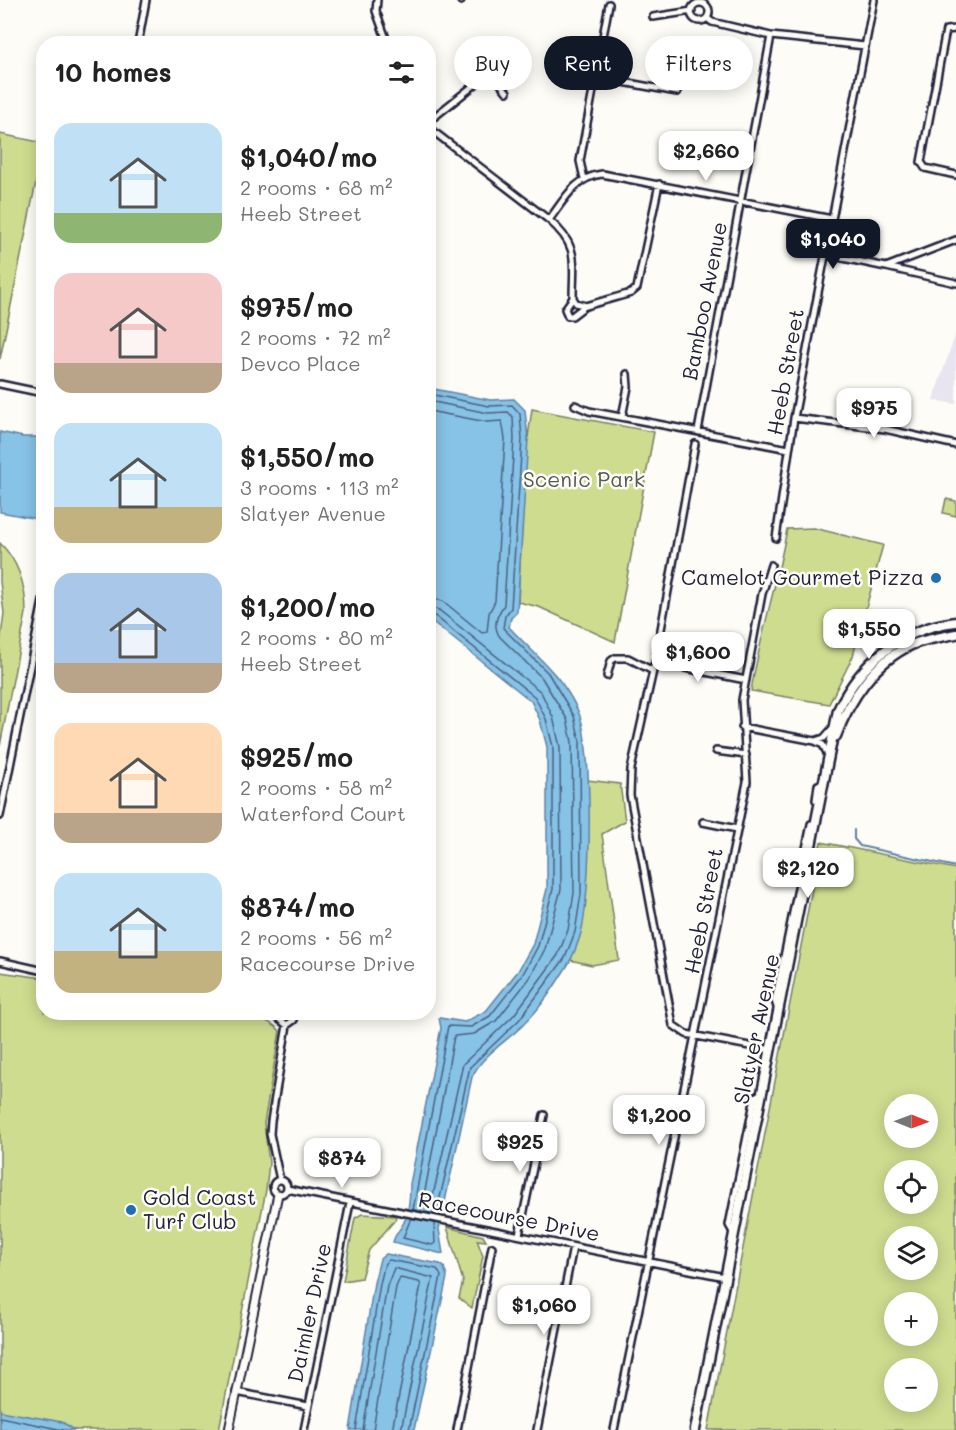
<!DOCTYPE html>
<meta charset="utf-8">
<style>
body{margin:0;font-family:Mali,sans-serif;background:#f2f2f2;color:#222;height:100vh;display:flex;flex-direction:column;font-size:22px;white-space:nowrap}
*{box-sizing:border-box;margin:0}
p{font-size:20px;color:#767676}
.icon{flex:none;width:33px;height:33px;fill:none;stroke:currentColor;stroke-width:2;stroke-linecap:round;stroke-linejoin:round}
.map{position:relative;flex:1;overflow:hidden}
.side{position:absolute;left:36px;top:36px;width:400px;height:984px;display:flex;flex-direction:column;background:#fff;border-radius:24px;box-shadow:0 3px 15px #0003}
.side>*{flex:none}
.top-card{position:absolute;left:454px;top:36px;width:411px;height:54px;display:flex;gap:12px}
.needle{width:39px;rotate:91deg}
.controls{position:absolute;left:884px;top:1094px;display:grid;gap:12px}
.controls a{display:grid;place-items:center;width:54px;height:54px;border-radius:50%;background:#fff;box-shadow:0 3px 15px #0003;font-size:30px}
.price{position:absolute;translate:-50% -51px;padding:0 14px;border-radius:12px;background:#fff;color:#222;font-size:20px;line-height:39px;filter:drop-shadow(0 2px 3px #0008)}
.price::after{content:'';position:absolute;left:50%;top:36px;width:18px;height:14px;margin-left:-9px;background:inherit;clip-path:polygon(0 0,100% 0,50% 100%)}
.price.on{background:#111827;color:#fff}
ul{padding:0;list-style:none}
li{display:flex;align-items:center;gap:18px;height:150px;padding:0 18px}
li span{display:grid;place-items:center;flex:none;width:168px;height:120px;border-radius:18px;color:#555}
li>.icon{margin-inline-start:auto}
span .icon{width:72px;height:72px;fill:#fffc;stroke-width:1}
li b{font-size:26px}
h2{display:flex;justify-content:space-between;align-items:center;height:72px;padding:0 18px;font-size:26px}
.chip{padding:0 21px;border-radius:27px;background:#fff;box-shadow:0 3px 15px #0003;font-size:21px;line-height:54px}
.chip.on{background:#111827;color:#fff}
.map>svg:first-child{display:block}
.built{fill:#e8e4f0}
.green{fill:#cedc8f;stroke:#787f65;stroke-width:1.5;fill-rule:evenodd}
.water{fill:#87c2e7;stroke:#5f82a2;stroke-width:1.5}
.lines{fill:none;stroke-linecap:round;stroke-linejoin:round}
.shore{stroke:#4a6280;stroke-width:1.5}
.stream{stroke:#5f82a2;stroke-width:2}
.minor-casing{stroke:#22223b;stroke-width:10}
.tertiary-casing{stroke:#22223b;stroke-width:11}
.secondary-casing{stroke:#22223b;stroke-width:13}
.minor{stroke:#fdfcf7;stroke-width:5}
.tertiary{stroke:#fdfcf7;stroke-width:7}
.secondary{stroke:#fdfcf7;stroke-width:8}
.poi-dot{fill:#1f6fb2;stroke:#fdfcf7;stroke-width:2}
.labels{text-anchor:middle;stroke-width:5;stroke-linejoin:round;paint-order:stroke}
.street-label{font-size:21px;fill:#22223b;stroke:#fdfcf7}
.park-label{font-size:21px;fill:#565a54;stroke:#fdfcf7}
.poi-label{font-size:21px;fill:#22223b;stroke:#fdfcf7;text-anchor:end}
</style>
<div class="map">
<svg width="956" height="1430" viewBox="0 0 956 1430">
<rect width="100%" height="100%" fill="#fdfcf7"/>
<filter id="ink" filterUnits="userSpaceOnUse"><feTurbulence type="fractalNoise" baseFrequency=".0167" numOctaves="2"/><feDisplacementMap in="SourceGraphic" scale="12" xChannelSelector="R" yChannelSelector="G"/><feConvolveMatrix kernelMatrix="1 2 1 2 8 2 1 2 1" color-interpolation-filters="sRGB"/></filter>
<g filter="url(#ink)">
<path class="built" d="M 956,333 L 956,404 L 933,400 Z"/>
<path class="green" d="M 0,134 L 44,143 L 0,359 Z
M 532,409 L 654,432 L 615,642 L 539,607 L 518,602 L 526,451 Z
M 946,499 L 956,501 L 956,516 L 943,513 Z
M 814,528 L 883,545 L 853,656 L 829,704 L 751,691 C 760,636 777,584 787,529 Z
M 0,543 C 19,562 26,586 26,613 L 0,746 L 0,644 L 4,613 L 0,582 Z
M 587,780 L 620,784 L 625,821 L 602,834 L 619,960 L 592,965 L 570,960 C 593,903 588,841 587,780 Z
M 821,842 L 956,869 L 956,1430 L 708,1430 ZM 894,1104 L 927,1104 L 927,1137 L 894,1137 ZM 894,1170 L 927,1170 L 927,1203 L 894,1203 ZM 894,1236 L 927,1236 L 927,1269 L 894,1269 ZM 894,1302 L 927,1302 L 927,1335 L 894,1335 ZM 894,1368 L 927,1368 L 927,1401 L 894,1401 Z
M 0,972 L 43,978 L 44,1012 L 239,1013 C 253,1016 271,1020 280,1031 L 264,1123 L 269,1163 L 266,1190 L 219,1430 L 0,1430 Z
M 362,1214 L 396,1216 L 395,1220 L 369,1250 L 361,1278 L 343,1281 L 355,1218 Z
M 447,1227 L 483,1236 L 486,1241 L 477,1240 L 483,1256 L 472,1308 L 459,1298 L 463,1281 Z"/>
<path class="water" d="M 429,388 L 490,400 L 514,399 L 525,410 L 528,439 L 517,612 L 511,618 L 509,627 C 535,655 562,675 578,711 C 594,745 591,896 581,933 C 578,943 574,954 569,963 C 556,984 541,1008 523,1025 C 506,1042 482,1055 472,1077 L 439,1229 L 443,1254 L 393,1242 C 395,1234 399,1231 403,1224 C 409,1213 410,1197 410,1184 L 441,1028 L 439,1018 L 465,1022 L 486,1011 L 518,971 L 533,944 L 547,889 L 547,747 L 540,720 L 531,701 L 429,619 Z
M 0,432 L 23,437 L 43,437 L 43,520 L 0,512 Z
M 386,1254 L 440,1264 L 444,1267 L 447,1277 L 414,1430 L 350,1430 L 374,1283 L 380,1259 Z
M 0,1411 L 62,1422 L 75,1430 L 0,1430 Z"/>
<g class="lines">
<path class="shore" d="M 429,394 L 489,406 L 512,405 L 520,414 L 522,439 L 511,608 L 505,616 L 503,628 L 548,673 L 574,716 L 580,741 L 581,894 L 575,932 L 565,958 L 519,1020 L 470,1067 L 436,1215
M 429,411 L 487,422 L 502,421 L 505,439 L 495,601 L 489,613 L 487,632 L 482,633 L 443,601 L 429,598
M 413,1210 L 448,1026 L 471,1027 L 490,1016 L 523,974 L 538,946 L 553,889 L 553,747 L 546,719 L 535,697 L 435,616 L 429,614
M 421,1212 L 454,1036 L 474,1034 L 496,1021 L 529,979 L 545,949 L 561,889 L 560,747 L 553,717 L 541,692 L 439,610 L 429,607
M 429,1213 L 463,1064 L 514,1015 L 558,955 L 568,930 L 574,893 L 572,742 L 567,719 L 542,678 L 500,637 C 492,626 497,615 504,605 L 514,439 L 513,417 L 508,412 L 488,413 L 429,401
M 411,1218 L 403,1238 L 432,1245 L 435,1243 L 434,1223
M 0,1417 L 63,1430
M 356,1430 L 380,1284 L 385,1263 L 389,1260 L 437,1269 L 441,1276 L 409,1430
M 363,1430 L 387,1286 L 394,1268 L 433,1278 L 401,1430
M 373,1430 L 396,1287 L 400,1278 L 419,1282 L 421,1285 L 392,1430"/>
<path class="stream" d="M 854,830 L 854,839 L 860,846 L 956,867"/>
<g class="minor-casing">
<path id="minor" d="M 377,0 L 376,11 L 388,44
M 461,1 L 461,0
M691 12a9 9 0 1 1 18 0a9 9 0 1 1-18 0Z
M 653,17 L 692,11
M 707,18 L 712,22 L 771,36 L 865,46
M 956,29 L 946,30 L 921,162 L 925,168 L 956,175
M 138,44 L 146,0
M 491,72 L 507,92
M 596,77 L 677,92
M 429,121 L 511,56
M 429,128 L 549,220 C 564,200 575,177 602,174 L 832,219
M 584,179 L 580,161 L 609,4
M 549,220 C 580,247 573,261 573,298 L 576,303 L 586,306 L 631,293 L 637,288 L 659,184
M 824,254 L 886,267 L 956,240
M 886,267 L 956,283
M 573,298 L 565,309 L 568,316 L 572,316 L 585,306
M 0,384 L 43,393 L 44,390
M 575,405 L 589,411 L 789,449
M 622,417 L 628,387 L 627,374
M 794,418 L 885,429 L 956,445
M 698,431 L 771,36
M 695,444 L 655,662 L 631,769 L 630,795 L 673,1025 L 686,1034 L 771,1050
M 776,538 L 794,418 L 874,0
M 655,662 L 746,680
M 607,676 L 611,661 L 615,658 L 628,658 L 653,671
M 742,727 L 815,741 L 823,745 L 828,755
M 815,741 L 824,738 L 832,729
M 716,751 L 746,755
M 816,800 L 818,785 L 824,784
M 0,816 L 44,596
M 703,822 L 737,829
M 0,961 L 44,971
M 778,1010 L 775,1001 L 811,824
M 262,1012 L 280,1016
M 282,1012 L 280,1020 L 287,1025 L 294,1020 L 292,1012
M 280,1180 L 270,1134 L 271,1121 L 287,1025
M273 1187a7 7 0 1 1 14 0a7 7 0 1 1-14 0Z
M 287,1189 L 725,1277
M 734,1234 L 729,1225 L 755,1097 L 762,1093
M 519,1235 L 544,1115
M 236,1392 L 308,1406
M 304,1430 L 350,1203
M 457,1430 L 492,1247
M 537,1430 L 573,1247
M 614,1430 L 747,782 L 742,700 L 762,594 L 771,565"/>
</g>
<g class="tertiary-casing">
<path id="tertiary" d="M 229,1430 L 278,1194"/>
</g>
<g class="secondary-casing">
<path id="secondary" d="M 836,736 C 850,699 874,662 911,645 C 925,639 941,637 956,634
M 695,1430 L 838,710 C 861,662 902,628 956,622"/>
</g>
<use href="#minor" class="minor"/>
<use href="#tertiary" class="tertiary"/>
<use href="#secondary" class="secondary"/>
</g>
</g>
<g class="poi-dot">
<circle cx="936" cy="578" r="6"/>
<circle cx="131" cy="1210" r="6"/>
</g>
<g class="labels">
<g class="street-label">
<text transform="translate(705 301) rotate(-79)" y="7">Bamboo Avenue</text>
<text transform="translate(786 372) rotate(-80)" y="7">Heeb Street</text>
<text transform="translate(704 911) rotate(-79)" y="7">Heeb Street</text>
<text transform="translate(757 1029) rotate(-78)" y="7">Slatyer Avenue</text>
<text transform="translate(509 1217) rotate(11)" y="7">Racecourse Drive</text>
<text transform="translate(310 1313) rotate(-78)" y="7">Daimler Drive</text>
</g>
<g class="park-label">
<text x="584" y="487">Scenic Park</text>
</g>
<g class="poi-label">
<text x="924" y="585">Camelot Gourmet Pizza</text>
<text x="143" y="1205" text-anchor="start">Gold Coast<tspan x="143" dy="24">Turf Club</tspan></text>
</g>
</g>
</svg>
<div class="controls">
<a><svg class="needle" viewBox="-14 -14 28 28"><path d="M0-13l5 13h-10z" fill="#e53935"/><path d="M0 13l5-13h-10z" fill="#767676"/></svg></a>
<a><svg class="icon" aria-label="locate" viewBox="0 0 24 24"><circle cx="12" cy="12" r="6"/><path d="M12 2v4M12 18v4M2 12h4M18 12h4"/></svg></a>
<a><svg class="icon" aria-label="layers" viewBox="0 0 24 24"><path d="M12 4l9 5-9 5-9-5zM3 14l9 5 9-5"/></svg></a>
<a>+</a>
<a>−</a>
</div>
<b class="price" style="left:706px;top:182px">$2,660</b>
<b class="price on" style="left:833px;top:270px">$1,040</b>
<b class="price" style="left:874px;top:439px">$975</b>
<b class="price" style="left:869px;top:660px">$1,550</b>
<b class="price" style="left:698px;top:683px">$1,600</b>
<b class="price" style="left:808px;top:899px">$2,120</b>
<b class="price" style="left:659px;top:1146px">$1,200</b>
<b class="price" style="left:520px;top:1173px">$925</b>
<b class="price" style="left:342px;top:1189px">$874</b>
<b class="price" style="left:544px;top:1336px">$1,060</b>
<div class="top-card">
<a class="chip">Buy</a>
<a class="chip on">Rent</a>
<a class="chip">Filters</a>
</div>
<section class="side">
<h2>10 homes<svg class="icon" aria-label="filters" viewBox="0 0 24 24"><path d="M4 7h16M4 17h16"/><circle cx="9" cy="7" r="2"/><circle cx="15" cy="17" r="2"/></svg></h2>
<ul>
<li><span style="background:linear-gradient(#bfe0f5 75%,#8fb573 0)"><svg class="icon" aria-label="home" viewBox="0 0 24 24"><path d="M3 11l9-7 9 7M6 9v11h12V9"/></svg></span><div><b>$1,040/mo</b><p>2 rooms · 68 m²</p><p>Heeb Street</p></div></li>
<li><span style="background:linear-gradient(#f6c9c9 75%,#b9a48a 0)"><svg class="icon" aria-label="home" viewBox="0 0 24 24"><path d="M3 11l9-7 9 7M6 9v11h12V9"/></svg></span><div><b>$975/mo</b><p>2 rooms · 72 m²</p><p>Devco Place</p></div></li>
<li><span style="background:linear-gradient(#bfe0f5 70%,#c2b280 0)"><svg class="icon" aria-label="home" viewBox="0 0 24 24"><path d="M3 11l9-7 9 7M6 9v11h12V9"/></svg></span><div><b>$1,550/mo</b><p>3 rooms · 113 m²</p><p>Slatyer Avenue</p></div></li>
<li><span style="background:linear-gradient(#a9c7e8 75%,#b9a48a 0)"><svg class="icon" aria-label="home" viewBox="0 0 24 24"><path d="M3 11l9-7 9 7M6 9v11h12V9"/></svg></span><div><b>$1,200/mo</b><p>2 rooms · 80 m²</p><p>Heeb Street</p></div></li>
<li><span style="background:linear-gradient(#ffd9b3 75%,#b9a48a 0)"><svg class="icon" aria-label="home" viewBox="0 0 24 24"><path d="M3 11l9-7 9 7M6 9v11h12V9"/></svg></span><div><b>$925/mo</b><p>2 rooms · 58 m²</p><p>Waterford Court</p></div></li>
<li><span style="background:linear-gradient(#bfe0f5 65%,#c2b280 0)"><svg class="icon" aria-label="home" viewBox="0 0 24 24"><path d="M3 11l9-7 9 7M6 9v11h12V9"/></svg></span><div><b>$874/mo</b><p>2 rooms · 56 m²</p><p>Racecourse Drive</p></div></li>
</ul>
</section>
</div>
